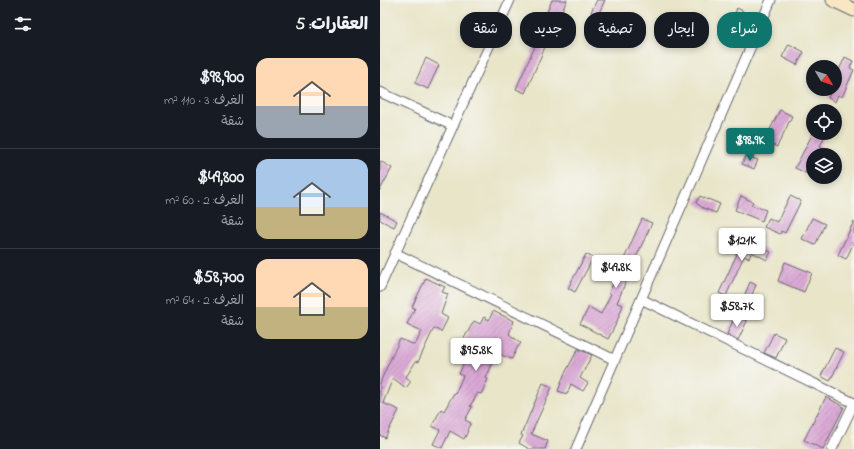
<!DOCTYPE html>
<html lang="ar">
<meta charset="utf-8">
<style>
body{margin:0;font-family:"Indie Flower","Playpen Sans Arabic",sans-serif;background:#20242c;color:#f1f3f6;direction:rtl;height:100vh;display:flex;flex-direction:column;font-size:15px;white-space:nowrap}
*{box-sizing:border-box;margin:0}
p{font-size:13px;color:#9ea1a6}
.icon{flex:none;width:22px;height:22px;fill:none;stroke:currentColor;stroke-width:2;stroke-linecap:round;stroke-linejoin:round}
.map{position:relative;flex:1;overflow:hidden;direction:ltr}
.side{display:flex;flex-direction:column;background:#171b24;width:380px}
.side>*{flex:none}
.top-card{position:absolute;left:12px;top:12px;width:380px;height:36px;direction:rtl;display:flex;gap:8px}
.needle{width:26px;rotate:129deg}
.tools{position:absolute;left:426px;top:60px;display:grid;gap:8px}
.tools a{display:grid;place-items:center;width:36px;height:36px;border-radius:50%;background:#171b24;box-shadow:0 2px 6px #0003;font-size:20px}
.price{position:absolute;translate:-50% -34px;padding:0 9px;border-radius:4px;background:#fff;color:#222;font-size:13px;line-height:26px;filter:drop-shadow(0 1px 2px #0008)}
.price::after{content:'';position:absolute;left:50%;top:24px;width:12px;height:9px;margin-left:-6px;background:inherit;clip-path:polygon(0 0,100% 0,50% 100%)}
.price.current{background:#0f766e;color:#fff}
ul{padding:0;list-style:none}
li{display:flex;align-items:center;gap:12px;height:100px;padding:0 12px}
li+li{border-top:1px solid #363941}
li span{display:grid;place-items:center;flex:none;width:112px;height:80px;border-radius:12px;color:#555}
li>.icon{margin-inline-start:auto}
span .icon{width:48px;height:48px;fill:#fffc;stroke-width:1}
li b{font-size:17px}
h2{display:flex;justify-content:space-between;align-items:center;height:48px;padding:0 12px;font-size:17px}
.chip{padding:0 14px;border-radius:16px;background:#171b24;box-shadow:0 2px 6px #0003;font-size:14px;line-height:36px}
.chip.current{background:#0f766e;color:#fff}
main{display:flex;flex:1;min-height:0}
.map>svg:first-child{display:block}
.building{fill:url(#building-hatch)}
.lines{fill:none;stroke-linecap:round;stroke-linejoin:round}
.street-casing{stroke:#68666d;stroke-width:11}
.secondary-casing{stroke:#68666d;stroke-width:15}
.street{stroke:#fff;stroke-width:9}
.secondary{stroke:#f9e7c3;stroke-width:13}
</style>
<main>
<div class="map">
<svg width="474" height="449" viewBox="0 0 474 449">
<defs>
<pattern id="building-hatch" width="6" height="6" patternUnits="userSpaceOnUse"><rect width="6" height="6" fill="#daa9d5"/><path d="M-1 1l2-2M0 6l6-6M5 7l2-2" fill="none" stroke="#bb91b8"/></pattern>
</defs>
<rect width="100%" height="100%" fill="#f6f6f2"/>
<filter id="ink" filterUnits="userSpaceOnUse"><feTurbulence type="fractalNoise" baseFrequency=".025" numOctaves="2"/><feDisplacementMap in="SourceGraphic" scale="8" xChannelSelector="R" yChannelSelector="G"/><feConvolveMatrix kernelMatrix="1 2 1 2 8 2 1 2 1" color-interpolation-filters="sRGB"/></filter>
<filter id="wash" filterUnits="userSpaceOnUse"><feTurbulence type="fractalNoise" baseFrequency=".012" numOctaves="4" result="noise"/><feDisplacementMap in="SourceGraphic" scale="16" xChannelSelector="R" yChannelSelector="G"/><feGaussianBlur stdDeviation="0.9" result="paint"/><feColorMatrix in="noise" values="0 0 0 0 0 0 0 0 0 0 0 0 0 0 0 0 0 1.4 0 .05"/><feComposite in="paint" operator="in"/></filter>
<g filter="url(#wash)">
<rect width="100%" height="100%" fill="#e9e5c9"/>
<g id="blocks">
<path class="building" d="M 172,0 L 187,0 L 179,18 L 167,12 Z
M 217,0 L 225,0 L 218,15 L 211,12 Z
M 357,8 L 363,11 L 358,23 L 352,21 Z
M 163,28 L 172,31 L 145,93 L 136,89 Z
M 409,44 L 424,52 L 417,65 L 402,57 Z
M 465,57 L 473,61 L 470,68 L 474,70 L 462,97 L 458,95 L 455,102 L 448,98 L 452,89 L 455,89 L 455,79 Z
M 46,58 L 59,65 L 48,89 L 35,83 Z
M 400,110 L 412,116 L 397,147 L 384,141 Z
M 433,133 L 446,133 L 440,146 L 444,148 L 440,155 L 433,155 L 433,163 L 428,174 L 415,168 Z
M 366,156 L 378,160 L 374,169 L 362,164 Z
M 0,161 L 12,168 L 0,190 Z
M 320,196 L 328,200 L 328,199 L 340,204 L 336,213 L 323,208 L 316,203 Z
M 361,196 L 373,202 L 371,205 L 386,210 L 382,221 L 355,210 Z
M 410,196 L 421,201 L 405,233 L 401,231 L 400,234 L 384,227 L 389,218 L 397,222 Z
M 0,212 L 17,221 L 14,227 L 0,220 Z
M 432,218 L 445,224 L 435,245 L 422,239 Z
M 262,219 L 272,223 L 253,264 L 237,303 L 243,305 L 236,324 L 228,339 L 200,324 L 209,307 L 221,314 L 231,294 L 229,293 L 242,261 L 243,261 Z
M 474,221 L 474,242 L 466,259 L 458,255 Z
M 368,241 L 391,252 L 387,260 L 372,252 L 369,258 L 364,256 L 346,296 L 339,293 L 357,254 L 354,252 L 358,242 L 366,245 Z
M 206,254 L 213,258 L 195,292 L 188,288 Z
M 405,262 L 432,273 L 424,292 L 398,281 Z
M 46,278 L 65,287 L 62,292 L 68,294 L 61,314 L 68,318 L 61,332 L 54,328 L 38,362 L 36,361 L 26,377 L 31,381 L 26,388 L 13,378 L 3,403 L 19,410 L 5,438 L 0,435 L 0,384 L 4,373 L 20,339 L 35,345 L 42,331 L 27,324 L 35,308 L 32,307 Z
M 370,282 L 376,285 L 371,297 L 365,294 Z
M 113,311 L 134,321 L 129,334 L 141,343 L 137,348 L 132,359 L 118,354 L 114,362 L 113,362 L 106,378 L 108,379 L 101,394 L 98,393 L 90,406 L 92,407 L 85,420 L 91,423 L 87,430 L 88,431 L 84,439 L 70,431 L 62,448 L 53,444 L 60,430 L 52,426 L 61,409 L 64,411 L 74,393 L 75,394 L 83,376 L 79,374 L 92,345 L 83,340 L 94,321 L 100,324 L 104,317 L 109,320 Z
M 355,316 L 367,321 L 358,340 L 347,334 Z
M 394,333 L 405,338 L 396,358 L 384,353 Z
M 455,348 L 464,352 L 450,381 L 441,376 Z
M 198,349 L 212,355 L 200,378 L 208,383 L 203,391 L 191,384 L 187,394 L 178,391 L 184,375 Z
M 163,383 L 172,387 L 155,425 L 151,434 L 168,441 L 165,449 L 149,449 L 139,443 L 143,436 L 141,435 Z
M 446,397 L 464,407 L 443,449 L 424,440 Z"/>
</g>
</g>
<g filter="url(#ink)">
<use href="#blocks" fill-opacity="0" stroke="#68666d" stroke-width="1"/>
<g class="lines">
<g class="street-casing">
<path id="street" d="M 0,92 L 73,126
M 15,253 L 235,360
M 0,287 L 130,0
M 261,299 L 474,403
M 196,449 L 391,0
M 452,449 L 474,403"/>
</g>
<g class="secondary-casing">
<path id="secondary" d="M 453,0 L 474,10"/>
</g>
<use href="#street" class="street"/>
<use href="#secondary" class="secondary"/>
</g>
</g>
</svg>
<div class="tools">
<a><svg class="needle" viewBox="-14 -14 28 28"><path d="M0-13l5 13h-10z" fill="#e53935"/><path d="M0 13l5-13h-10z" fill="#9ea1a6"/></svg></a>
<a><svg class="icon" aria-label="locate" viewBox="0 0 24 24"><circle cx="12" cy="12" r="6"/><path d="M12 2v4M12 18v4M2 12h4M18 12h4"/></svg></a>
<a><svg class="icon" aria-label="layers" viewBox="0 0 24 24"><path d="M12 4l9 5-9 5-9-5zM3 14l9 5 9-5"/></svg></a>
</div>
<b class="price current" style="left:370px;top:162px">$98.9K</b>
<b class="price" style="left:362px;top:262px">$121K</b>
<b class="price" style="left:236px;top:289px">$49.8K</b>
<b class="price" style="left:357px;top:328px">$58.7K</b>
<b class="price" style="left:96px;top:372px">$95.8K</b>
<div class="top-card">
<a class="chip current">شراء</a>
<a class="chip">إيجار</a>
<a class="chip">تصفية</a>
<a class="chip">جديد</a>
<a class="chip">شقة</a>
</div>
</div>
<section class="side">
<h2>العقارات: 5<svg class="icon" aria-label="filters" viewBox="0 0 24 24"><path d="M4 7h16M4 17h16"/><circle cx="9" cy="7" r="2"/><circle cx="15" cy="17" r="2"/></svg></h2>
<ul>
<li><span style="background:linear-gradient(#ffd9b3 60%,#9aa5b1 0)"><svg class="icon" aria-label="home" viewBox="0 0 24 24"><path d="M3 11l9-7 9 7M6 9v11h12V9"/></svg></span><div><b>$98,900</b><p>الغرف: 3 · 110 m²</p><p>شقة</p></div></li>
<li><span style="background:linear-gradient(#a9c7e8 60%,#c2b280 0)"><svg class="icon" aria-label="home" viewBox="0 0 24 24"><path d="M3 11l9-7 9 7M6 9v11h12V9"/></svg></span><div><b>$49,800</b><p>الغرف: 2 · 60 m²</p><p>شقة</p></div></li>
<li><span style="background:linear-gradient(#ffd9b3 60%,#c2b280 0)"><svg class="icon" aria-label="home" viewBox="0 0 24 24"><path d="M3 11l9-7 9 7M6 9v11h12V9"/></svg></span><div><b>$58,700</b><p>الغرف: 2 · 64 m²</p><p>شقة</p></div></li>
</ul>
</section>
</main>
